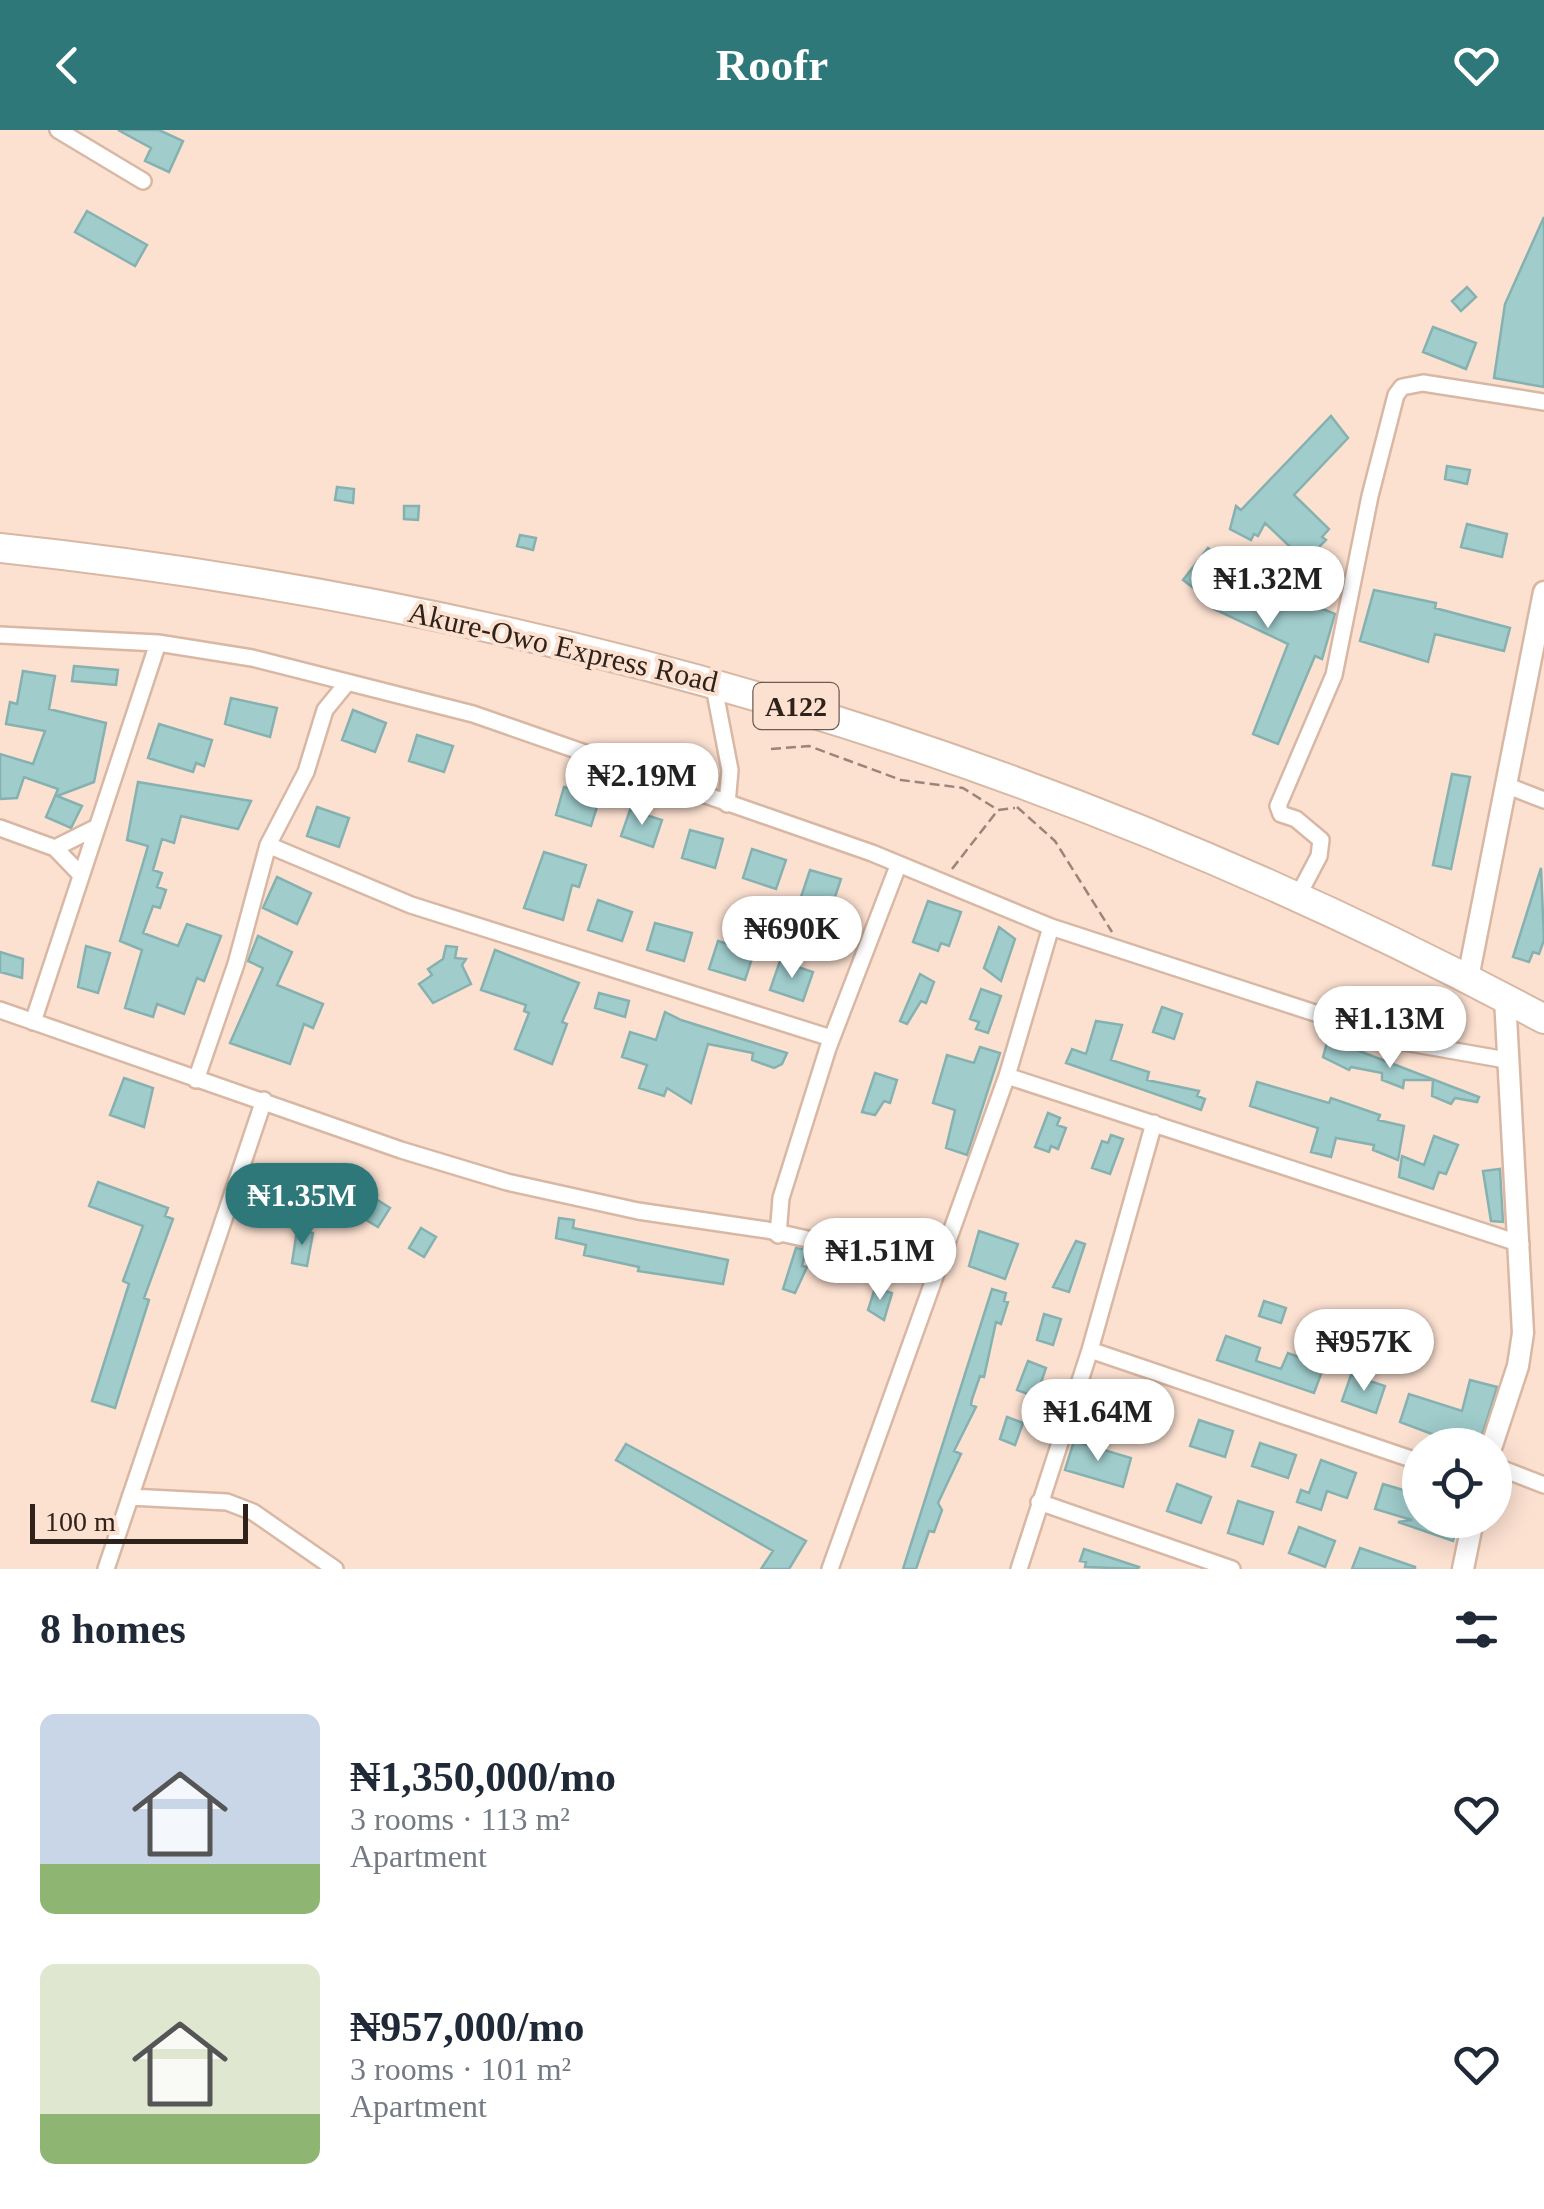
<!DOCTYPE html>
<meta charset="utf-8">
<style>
body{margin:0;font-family:"Times New Roman",serif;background:#f6f6f7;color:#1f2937;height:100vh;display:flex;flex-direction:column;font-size:38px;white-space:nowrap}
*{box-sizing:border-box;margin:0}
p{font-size:32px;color:#747a83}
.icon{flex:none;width:55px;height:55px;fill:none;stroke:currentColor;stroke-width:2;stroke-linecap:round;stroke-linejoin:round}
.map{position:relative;height:1439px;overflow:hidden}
.sheet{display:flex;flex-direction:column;background:#fff;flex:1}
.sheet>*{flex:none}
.controls{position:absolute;left:1402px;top:1298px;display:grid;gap:20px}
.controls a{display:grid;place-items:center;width:110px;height:110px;border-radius:50%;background:#fff;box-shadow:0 5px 25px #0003;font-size:50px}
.scale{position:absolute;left:30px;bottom:25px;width:218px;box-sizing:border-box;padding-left:10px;border:5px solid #2e221a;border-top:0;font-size:28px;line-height:35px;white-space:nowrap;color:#2e221a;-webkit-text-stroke:8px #fce1d1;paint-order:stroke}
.price{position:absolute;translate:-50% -85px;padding:0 22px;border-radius:35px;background:#fff;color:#222;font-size:32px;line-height:65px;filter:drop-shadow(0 2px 5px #0008)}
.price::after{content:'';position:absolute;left:50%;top:60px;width:30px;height:22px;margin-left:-15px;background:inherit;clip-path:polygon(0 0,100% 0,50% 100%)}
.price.current{background:#2f7879;color:#fff}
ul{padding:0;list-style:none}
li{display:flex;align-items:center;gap:30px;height:250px;padding:0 40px}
li span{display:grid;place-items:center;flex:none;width:280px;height:200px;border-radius:15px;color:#555}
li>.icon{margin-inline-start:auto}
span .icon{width:120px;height:120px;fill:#fffc;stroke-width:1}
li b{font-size:42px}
h2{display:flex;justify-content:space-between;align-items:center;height:120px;padding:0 40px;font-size:42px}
header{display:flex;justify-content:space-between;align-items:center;height:130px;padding:0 40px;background:#2f7879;color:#fff;font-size:45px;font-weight:600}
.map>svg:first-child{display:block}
.building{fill:#a0cccc;stroke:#86b1b1;stroke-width:2.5}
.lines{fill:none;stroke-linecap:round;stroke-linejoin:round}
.street-casing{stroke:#d8b8a4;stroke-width:20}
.secondary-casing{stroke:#d8b8a4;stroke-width:25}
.highway-casing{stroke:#d8b8a4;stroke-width:32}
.path{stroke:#998579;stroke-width:2.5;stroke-dasharray:10 5;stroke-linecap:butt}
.street{stroke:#fff;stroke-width:15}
.secondary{stroke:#fff;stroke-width:20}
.highway{stroke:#fff;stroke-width:28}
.labels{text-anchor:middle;stroke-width:8;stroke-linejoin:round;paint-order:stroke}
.shield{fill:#fce1d1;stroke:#6c5b51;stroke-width:2.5}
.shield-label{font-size:28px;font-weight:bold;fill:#2e221a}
.street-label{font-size:30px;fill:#2e221a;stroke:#fce1d1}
</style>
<header><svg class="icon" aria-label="back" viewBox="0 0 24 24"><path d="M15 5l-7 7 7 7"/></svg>Roofr<svg class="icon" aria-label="heart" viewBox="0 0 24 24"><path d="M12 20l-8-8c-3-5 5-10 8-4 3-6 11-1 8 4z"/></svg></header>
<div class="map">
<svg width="1544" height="1439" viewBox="0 0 1544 1439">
<rect width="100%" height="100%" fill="#fce1d1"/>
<path class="building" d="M 118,0 L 159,0 L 183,11 L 169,42 L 145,31 L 151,18 Z
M 87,81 L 147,115 L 135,136 L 75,102 Z
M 1544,87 L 1544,257 L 1494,248 L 1505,174 Z
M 1467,157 L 1476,167 L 1461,181 L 1452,171 Z
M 1433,197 L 1476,213 L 1466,239 L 1423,222 Z
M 1331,286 L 1348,308 L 1294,365 L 1329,399 L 1322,407 L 1326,410 L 1305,431 L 1265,393 L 1258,406 L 1254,404 L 1251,410 L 1230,399 L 1236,376 L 1241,380 Z
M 1447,336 L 1470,340 L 1467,354 L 1445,349 Z
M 337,357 L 354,359 L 353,373 L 335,370 Z
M 404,376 L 419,376 L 418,390 L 404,389 Z
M 1467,394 L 1507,404 L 1502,427 L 1461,417 Z
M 520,405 L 536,408 L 533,420 L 517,416 Z
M 1208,418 L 1243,442 L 1241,445 L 1335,484 L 1322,529 L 1315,526 L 1278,614 L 1253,604 L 1288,514 L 1214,479 L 1216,475 L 1183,450 Z
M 1374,460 L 1436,473 L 1435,478 L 1510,498 L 1504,521 L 1435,504 L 1428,532 L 1360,511 Z
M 74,536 L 118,540 L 116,555 L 72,551 Z
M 23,541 L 55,546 L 49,579 L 106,593 L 94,652 L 57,666 L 82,676 L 71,698 L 46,687 L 58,659 L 24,647 L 17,668 L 0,669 L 0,624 L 33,634 L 45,601 L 6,594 L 10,572 L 17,574 Z
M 231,568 L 277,578 L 270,607 L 225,594 Z
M 353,580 L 386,593 L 375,622 L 342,610 Z
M 159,594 L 212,610 L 204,636 L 196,633 L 193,642 L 148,628 Z
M 417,605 L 453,616 L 444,642 L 409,631 Z
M 1452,644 L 1470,647 L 1451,739 L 1433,735 Z
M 138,652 L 251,671 L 238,699 L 181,686 L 174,713 L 162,709 L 153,740 L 162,743 L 157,757 L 166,760 L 160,778 L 153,776 L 143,803 L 178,816 L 187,794 L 221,806 L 204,851 L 197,848 L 184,884 L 157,874 L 153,887 L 125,878 L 142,820 L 120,811 L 148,716 L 127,710 Z
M 564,657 L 600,667 L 591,696 L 556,685 Z
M 317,677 L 349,688 L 339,717 L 307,706 Z
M 630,680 L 662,690 L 653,717 L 621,706 Z
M 690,700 L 723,709 L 715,738 L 682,728 Z
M 752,719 L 786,730 L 776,759 L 743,748 Z
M 544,722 L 586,735 L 579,757 L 572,755 L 563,790 L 524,778 Z
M 1541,738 L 1544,810 L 1539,824 L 1533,822 L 1529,832 L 1513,827 Z
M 810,740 L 841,749 L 832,776 L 801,767 Z
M 277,747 L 311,763 L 297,794 L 263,778 Z
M 598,770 L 632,782 L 622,811 L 588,800 Z
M 928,771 L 961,782 L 949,816 L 941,813 L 938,821 L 913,812 Z
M 655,793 L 692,803 L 684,831 L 647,820 Z
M 999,797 L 1015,809 L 1001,851 L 984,838 Z
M 258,806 L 292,822 L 277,855 L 323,874 L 313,898 L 304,894 L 290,934 L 230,913 L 263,838 L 248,831 Z
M 718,811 L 754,822 L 745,850 L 709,839 Z
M 86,816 L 110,823 L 98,863 L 78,857 Z
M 446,816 L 457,817 L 455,828 L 466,829 L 462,835 L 471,854 L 433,873 L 419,854 L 432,845 L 428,839 L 443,829 Z
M 495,820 L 579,853 L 562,892 L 567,894 L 552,934 L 515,919 L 529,883 L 524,881 L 526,875 L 481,860 Z
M 0,822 L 23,829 L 22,848 L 0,842 Z
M 780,831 L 813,842 L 803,871 L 770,860 Z
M 920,844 L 934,852 L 926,873 L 921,871 L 907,894 L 900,891 Z
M 981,859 L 1001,866 L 988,903 L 976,899 L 979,892 L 970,889 Z
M 599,863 L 629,871 L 625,887 L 595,878 Z
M 1162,877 L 1182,884 L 1174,909 L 1153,902 Z
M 665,882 L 681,890 L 787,923 L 782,934 L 774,938 L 752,930 L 753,923 L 708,914 L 691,973 L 667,958 L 664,966 L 639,958 L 647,935 L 622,927 L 630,902 L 656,910 Z
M 1096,891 L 1122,895 L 1111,930 L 1149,942 L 1147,950 L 1199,961 L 1197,966 L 1205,969 L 1201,980 L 1066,933 L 1072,919 L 1086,924 Z
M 1328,909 L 1479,967 L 1477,972 L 1455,968 L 1451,974 L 1432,966 L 1433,950 L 1404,950 L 1403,958 L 1382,950 L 1382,943 L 1351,937 L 1349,940 L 1323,927 Z
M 980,917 L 1000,923 L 967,1025 L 946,1018 L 955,980 L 933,973 L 947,925 L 974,933 Z
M 875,943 L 897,950 L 890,973 L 884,971 L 875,985 L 862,982 Z
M 124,948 L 153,958 L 144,997 L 110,985 Z
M 1257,952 L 1329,973 L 1331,968 L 1380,985 L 1378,990 L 1404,996 L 1398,1030 L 1373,1020 L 1374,1015 L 1336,1008 L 1331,1027 L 1311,1022 L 1318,998 L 1250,976 Z
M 1048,983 L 1060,988 L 1057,995 L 1066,998 L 1058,1019 L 1051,1016 L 1049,1022 L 1035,1017 Z
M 1111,1005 L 1123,1009 L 1110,1044 L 1092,1038 L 1102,1011 L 1108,1013 Z
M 1434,1006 L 1458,1015 L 1446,1044 L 1439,1042 L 1433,1059 L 1399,1047 L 1402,1026 L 1424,1035 Z
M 1500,1039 L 1501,1058 L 1503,1092 L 1491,1091 L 1483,1041 Z
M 98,1052 L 168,1078 L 165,1086 L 173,1089 L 144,1168 L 149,1170 L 115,1278 L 92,1271 L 129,1154 L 123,1151 L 143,1096 L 89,1076 Z
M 376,1069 L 390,1078 L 378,1097 L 363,1088 Z
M 559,1088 L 574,1090 L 573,1098 L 728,1130 L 723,1154 L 638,1141 L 639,1137 L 584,1125 L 586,1115 L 556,1108 Z
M 421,1098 L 436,1107 L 424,1127 L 409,1118 Z
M 297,1100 L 313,1103 L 307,1136 L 292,1133 Z
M 979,1101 L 1018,1114 L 1005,1149 L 969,1136 Z
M 1076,1111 L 1085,1114 L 1069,1162 L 1053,1157 Z
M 796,1118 L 806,1120 L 802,1136 L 807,1137 L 795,1163 L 783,1159 Z
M 875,1158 L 892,1163 L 884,1190 L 868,1180 Z
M 992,1159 L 1006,1163 L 1004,1171 L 1008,1172 L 1001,1194 L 996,1192 L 984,1247 L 980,1246 L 972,1269 L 971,1275 L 976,1277 L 954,1321 L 961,1324 L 938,1373 L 942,1380 L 934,1402 L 929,1401 L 916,1439 L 903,1439 Z
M 1264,1171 L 1286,1178 L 1281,1193 L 1259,1186 Z
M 1044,1184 L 1061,1189 L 1053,1215 L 1037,1210 Z
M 1226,1206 L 1260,1218 L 1256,1231 L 1281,1239 L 1288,1223 L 1324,1236 L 1314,1263 L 1217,1230 Z
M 1028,1231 L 1046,1238 L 1036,1267 L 1017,1260 Z
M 1351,1245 L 1385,1256 L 1376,1283 L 1342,1271 Z
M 1470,1250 L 1497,1257 L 1479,1315 L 1461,1315 L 1400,1292 L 1409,1264 L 1462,1281 Z
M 1007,1287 L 1023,1293 L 1015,1315 L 1000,1309 Z
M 1199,1290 L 1233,1301 L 1225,1327 L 1190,1316 Z
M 1074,1311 L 1131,1328 L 1123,1357 L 1065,1340 Z
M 1260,1313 L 1296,1325 L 1288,1348 L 1252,1336 Z
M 626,1314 L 806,1411 L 789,1439 L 761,1439 L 773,1421 L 616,1330 Z
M 1321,1330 L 1356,1343 L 1347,1368 L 1327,1361 L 1321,1380 L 1297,1372 L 1301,1360 L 1309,1363 Z
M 1177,1354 L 1211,1367 L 1201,1393 L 1167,1381 Z
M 1383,1354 L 1420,1365 L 1420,1390 L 1459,1390 L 1453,1411 L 1398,1392 L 1412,1390 L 1375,1379 Z
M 1238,1371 L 1273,1382 L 1263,1414 L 1228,1403 Z
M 1299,1397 L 1335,1411 L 1325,1437 L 1289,1423 Z
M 1360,1418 L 1415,1437 L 1415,1439 L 1352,1439 Z
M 1084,1419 L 1139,1437 L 1138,1439 L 1085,1437 L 1086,1432 L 1080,1431 Z"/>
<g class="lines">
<g class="street-casing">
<path id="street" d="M 58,0 L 143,51
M 0,505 L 158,513 L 252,528 L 473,584 L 872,723 L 1051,797 L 1404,912 L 1506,930
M 713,552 L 730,640 L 727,674
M 1508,656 L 1544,670
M 0,698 L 55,718 L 81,745
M 268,715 L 411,775 L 831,908
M 55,718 L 97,697
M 1298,766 L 1319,726 L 1321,710 L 1296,689 L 1281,684 L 1278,676 L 1334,545 L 1370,366 L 1396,265 L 1402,257 L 1423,253 L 1544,272
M 0,880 L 401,1020 L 507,1052 L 638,1081 L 767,1100 L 938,1138
M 33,892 L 158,513
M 1007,946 L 1521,1114
M 196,950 L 236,834 L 268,715 L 306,642 L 325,580 L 347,553
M 778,1105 L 781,1068 L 828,918 L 898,736
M 1090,1220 L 1420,1332
M 1495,1336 L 1544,1355
M 130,1367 L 227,1372 L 253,1382 L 335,1439
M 1039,1372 L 1232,1439
M 106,1439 L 264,970
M 830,1439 L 1007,946 L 1051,797
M 1019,1439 L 1090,1220 L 1154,993"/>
</g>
<g class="secondary-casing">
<path id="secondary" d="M 1468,848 L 1544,462
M 1492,1315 L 1518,1236 L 1523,1203 L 1505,868
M 1463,1439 L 1473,1390"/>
</g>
<g class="highway-casing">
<path id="highway" d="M 0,418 C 545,476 1060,629 1544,889"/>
</g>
<path class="path" d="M 771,619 L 809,616 L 901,650 L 963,658 L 998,680
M 1017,677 L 1055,711 L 1112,802
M 952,739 L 998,680 L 1015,678"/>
<use href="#street" class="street"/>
<use href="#secondary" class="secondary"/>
<use href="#highway" class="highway"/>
</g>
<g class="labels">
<rect class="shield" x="753.5" y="553" width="85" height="46" rx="8"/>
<g class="shield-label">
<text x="796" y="586">A122</text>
</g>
<g class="street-label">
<text transform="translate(563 517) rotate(13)" y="10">Akure-Owo Express Road</text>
</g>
</g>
</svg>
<div class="controls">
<a><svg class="icon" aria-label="locate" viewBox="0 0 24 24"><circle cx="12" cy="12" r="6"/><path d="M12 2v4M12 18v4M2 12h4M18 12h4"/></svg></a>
</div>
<div class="scale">100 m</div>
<b class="price" style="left:1268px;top:501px">₦1.32M</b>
<b class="price" style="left:642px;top:698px">₦2.19M</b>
<b class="price" style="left:792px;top:851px">₦690K</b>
<b class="price" style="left:1390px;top:941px">₦1.13M</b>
<b class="price current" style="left:302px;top:1118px">₦1.35M</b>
<b class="price" style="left:880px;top:1173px">₦1.51M</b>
<b class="price" style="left:1364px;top:1264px">₦957K</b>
<b class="price" style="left:1098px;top:1334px">₦1.64M</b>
</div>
<section class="sheet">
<h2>8 homes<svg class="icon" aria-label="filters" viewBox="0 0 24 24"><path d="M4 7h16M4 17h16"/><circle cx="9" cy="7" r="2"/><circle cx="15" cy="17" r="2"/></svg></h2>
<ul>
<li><span style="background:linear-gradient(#c9d6e8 75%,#8fb573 0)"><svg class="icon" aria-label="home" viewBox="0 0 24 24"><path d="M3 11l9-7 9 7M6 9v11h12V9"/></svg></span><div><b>₦1,350,000/mo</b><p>3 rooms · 113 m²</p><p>Apartment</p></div><svg class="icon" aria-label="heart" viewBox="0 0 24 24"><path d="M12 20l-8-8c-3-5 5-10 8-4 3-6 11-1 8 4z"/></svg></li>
<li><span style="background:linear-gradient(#dfe7d0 75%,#8fb573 0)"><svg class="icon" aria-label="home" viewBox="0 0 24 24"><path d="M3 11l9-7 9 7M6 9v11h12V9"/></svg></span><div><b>₦957,000/mo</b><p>3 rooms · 101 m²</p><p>Apartment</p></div><svg class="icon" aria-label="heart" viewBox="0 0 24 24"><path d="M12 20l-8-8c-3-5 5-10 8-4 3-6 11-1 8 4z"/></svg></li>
</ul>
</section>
